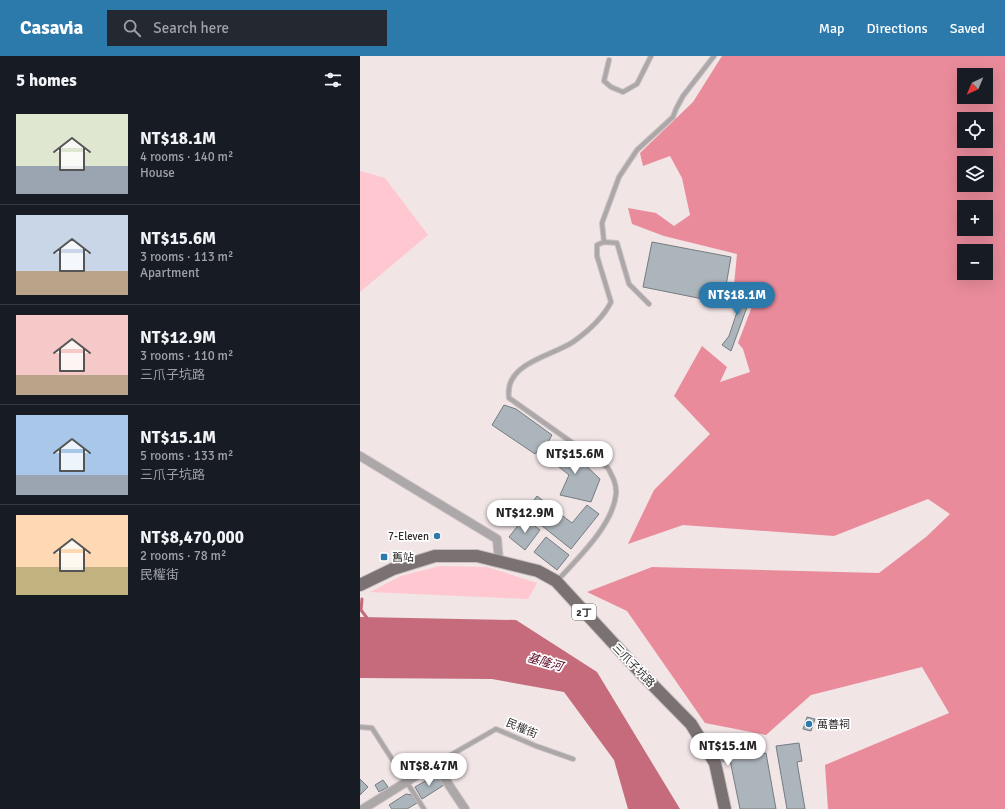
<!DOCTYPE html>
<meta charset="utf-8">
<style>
body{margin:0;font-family:Signika,"Noto Sans TC",sans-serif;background:#242831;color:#f1f3f6;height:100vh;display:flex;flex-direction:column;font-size:15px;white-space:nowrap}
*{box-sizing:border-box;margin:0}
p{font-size:13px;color:#9ea1a6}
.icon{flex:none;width:22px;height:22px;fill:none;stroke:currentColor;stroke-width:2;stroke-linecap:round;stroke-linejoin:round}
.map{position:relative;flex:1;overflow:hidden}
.sheet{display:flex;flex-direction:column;background:#171b24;width:360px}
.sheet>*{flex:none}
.needle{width:26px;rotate:224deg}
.tools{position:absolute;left:597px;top:12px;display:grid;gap:8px}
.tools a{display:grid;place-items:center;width:36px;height:36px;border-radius:0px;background:#171b24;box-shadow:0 4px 16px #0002;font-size:20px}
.price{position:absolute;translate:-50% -34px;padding:0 9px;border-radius:14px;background:#fff;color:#222;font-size:13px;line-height:26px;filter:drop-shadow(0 1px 2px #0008)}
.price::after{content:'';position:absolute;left:50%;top:24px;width:12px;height:9px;margin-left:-6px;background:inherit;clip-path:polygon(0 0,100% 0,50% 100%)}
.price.selected{background:#2c7aac;color:#fff}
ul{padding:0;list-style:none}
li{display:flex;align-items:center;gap:12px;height:100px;padding:0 16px}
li+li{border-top:1px solid #363941}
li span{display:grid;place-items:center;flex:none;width:112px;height:80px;border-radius:0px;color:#555}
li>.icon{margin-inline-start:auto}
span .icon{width:48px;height:48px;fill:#fffc;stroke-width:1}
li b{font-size:17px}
h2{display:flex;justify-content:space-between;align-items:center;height:48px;padding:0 16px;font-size:17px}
header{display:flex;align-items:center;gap:24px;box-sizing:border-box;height:56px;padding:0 20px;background:#2c7aac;color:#fff}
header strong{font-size:19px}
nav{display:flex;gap:22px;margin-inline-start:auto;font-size:14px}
.search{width:280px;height:36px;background:#242831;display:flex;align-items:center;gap:10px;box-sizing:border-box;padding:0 14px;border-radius:0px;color:#9ea1a6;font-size:15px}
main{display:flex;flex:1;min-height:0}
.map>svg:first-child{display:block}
.green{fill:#ffc7cf}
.forest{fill:#e98b9b;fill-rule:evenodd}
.water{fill:#c56b7b}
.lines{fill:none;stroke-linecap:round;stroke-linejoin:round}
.stream{stroke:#c56b7b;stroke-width:3}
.building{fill:#adb5bc;stroke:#747c81}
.lane-casing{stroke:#cac0c1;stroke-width:6}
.street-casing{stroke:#cac0c1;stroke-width:10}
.primary-casing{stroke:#cac0c1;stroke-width:14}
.lane{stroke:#aca7a8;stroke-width:4}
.street{stroke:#aca7a8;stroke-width:8}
.primary{stroke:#7a7172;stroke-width:12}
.poi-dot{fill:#2c7aac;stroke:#fff;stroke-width:1.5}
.labels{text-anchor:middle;stroke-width:3.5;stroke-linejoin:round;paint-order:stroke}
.shield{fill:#fff;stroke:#6e6b6b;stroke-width:1}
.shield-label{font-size:10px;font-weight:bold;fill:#302c2c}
.poi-label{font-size:11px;fill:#302c2c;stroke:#fff;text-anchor:start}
.street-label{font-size:11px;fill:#302c2c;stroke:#fff}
.water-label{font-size:12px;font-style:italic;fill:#5b0623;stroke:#fff}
</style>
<header>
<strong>Casavia</strong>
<div class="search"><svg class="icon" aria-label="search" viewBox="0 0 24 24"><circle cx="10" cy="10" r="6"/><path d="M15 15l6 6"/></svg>Search here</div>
<nav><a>Map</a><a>Directions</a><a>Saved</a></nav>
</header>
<main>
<section class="sheet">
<h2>5 homes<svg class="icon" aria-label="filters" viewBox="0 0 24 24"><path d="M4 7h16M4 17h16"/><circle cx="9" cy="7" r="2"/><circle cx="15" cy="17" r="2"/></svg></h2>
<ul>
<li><span style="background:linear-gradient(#dfe7d0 65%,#9aa5b1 0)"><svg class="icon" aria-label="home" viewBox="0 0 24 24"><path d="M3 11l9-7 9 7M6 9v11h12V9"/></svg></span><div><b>NT$18.1M</b><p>4 rooms · 140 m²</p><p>House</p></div></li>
<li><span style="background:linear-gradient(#c9d6e8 70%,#b9a48a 0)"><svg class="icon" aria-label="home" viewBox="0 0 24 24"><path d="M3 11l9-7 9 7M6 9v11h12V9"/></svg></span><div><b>NT$15.6M</b><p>3 rooms · 113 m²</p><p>Apartment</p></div></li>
<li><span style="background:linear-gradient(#f6c9c9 75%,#b9a48a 0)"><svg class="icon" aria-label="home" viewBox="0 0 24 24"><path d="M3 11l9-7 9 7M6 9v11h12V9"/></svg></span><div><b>NT$12.9M</b><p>3 rooms · 110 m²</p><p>三爪子坑路</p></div></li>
<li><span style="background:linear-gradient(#a9c7e8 75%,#9aa5b1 0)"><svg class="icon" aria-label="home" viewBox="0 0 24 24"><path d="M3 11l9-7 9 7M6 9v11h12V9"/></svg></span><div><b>NT$15.1M</b><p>5 rooms · 133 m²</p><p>三爪子坑路</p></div></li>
<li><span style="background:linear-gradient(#ffd9b3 65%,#c2b280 0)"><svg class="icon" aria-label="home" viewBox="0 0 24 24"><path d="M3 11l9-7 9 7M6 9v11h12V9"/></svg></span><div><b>NT$8,470,000</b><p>2 rooms · 78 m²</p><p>民權街</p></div></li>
</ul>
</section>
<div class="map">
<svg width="645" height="753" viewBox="0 0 645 753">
<rect width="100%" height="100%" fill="#f1e5e6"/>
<path class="green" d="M 0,115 L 25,122 L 68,179 L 0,236 Z
M 80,510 L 127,511 L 177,527 L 168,543 L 10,536 L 41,520 Z"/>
<path class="forest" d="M 362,0 L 645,0 L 645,753 L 468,753 L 465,709 L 589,657 L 562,611 L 451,639 L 406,679 L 345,667 L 267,555 L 227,536 L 292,511 L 519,517 L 566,481 L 590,458 L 568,443 L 474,480 L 323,469 L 268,488 L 294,434 L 350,378 L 314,340 L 342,290 L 367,311 L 360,326 L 390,316 L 383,293 L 378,287 L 396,240 L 374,229 L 377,198 L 304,180 L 272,168 L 268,152 L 296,157 L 314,170 L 330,159 L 322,122 L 310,100 L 283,110 L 280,97 L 333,46 ZM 604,19 L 626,19 L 626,41 L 604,41 ZM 604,63 L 626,63 L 626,85 L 604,85 ZM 604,107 L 626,107 L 626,129 L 604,129 ZM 604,151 L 626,151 L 626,173 L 604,173 ZM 604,195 L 626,195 L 626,217 L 604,217 Z"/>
<path class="water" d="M 0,561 L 156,564 L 237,616 L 320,753 L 268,753 L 254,704 L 204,636 L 132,623 L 0,622 Z"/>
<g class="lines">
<path class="stream" d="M 2,543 L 1,554 L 7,562"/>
</g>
<path class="building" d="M 292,186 L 371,201 L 363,247 L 283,231 Z
M 369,232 L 391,240 L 371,295 L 362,289 L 369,280 L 381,244 L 366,239 Z
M 144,349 L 156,353 L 192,379 L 187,388 L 185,386 L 175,398 L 132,369 Z
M 201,386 L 240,423 L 231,446 L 200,439 L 209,419 L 188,402 Z
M 177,440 L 212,467 L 227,449 L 239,458 L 211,493 L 176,465 L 180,460 L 169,451 Z
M 164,462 L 180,474 L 165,494 L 149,481 Z
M 186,481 L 209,499 L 197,514 L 174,496 Z
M 447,661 L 455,663 L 451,675 L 443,673 Z
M 364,682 L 373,690 L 366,698 L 357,690 Z
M 439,687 L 442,705 L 437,706 L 445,753 L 427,753 L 416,690 Z
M 406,697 L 416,753 L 380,753 L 370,704 Z
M 74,720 L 79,721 L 84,729 L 62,743 L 55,731 Z
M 0,723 L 8,731 L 0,739 Z
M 23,724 L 28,731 L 19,736 L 15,729 Z
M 46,738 L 52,739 L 57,747 L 47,753 L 32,753 L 29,749 Z"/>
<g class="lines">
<g class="lane-casing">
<path id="lane" d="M 249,4 L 244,25 L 251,31 L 263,36 L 277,28 L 291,0
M 244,186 L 242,167 L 259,121 L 277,94 L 313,61 L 316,53 L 323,40 L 354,0
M 198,524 C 218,502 253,469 256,438 C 257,428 252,420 248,412 L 149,342 C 144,307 190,301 213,286 C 227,276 243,262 251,246 L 237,200 L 237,189 L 244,186 L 257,187 L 269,228 L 289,248
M 0,671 L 12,672 L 64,753
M 75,708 L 136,673 L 176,690 L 213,703"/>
</g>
<g class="street-casing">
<path id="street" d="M 0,400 L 137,483 L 139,505
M 353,704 L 378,698
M 3,753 L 75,708 L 105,753"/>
</g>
<g class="primary-casing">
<path id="primary" d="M 0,529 L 33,513 L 75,500 L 117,500 L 178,515 L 196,525 L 279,615 L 331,668 L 355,707 L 365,753"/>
</g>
<use href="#lane" class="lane"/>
<use href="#street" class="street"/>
<use href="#primary" class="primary"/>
</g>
<g class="poi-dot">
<circle cx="77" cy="480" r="4"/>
<rect x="20" y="497" width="8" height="8" rx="2"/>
<circle cx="449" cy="668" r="4"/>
</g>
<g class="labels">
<rect class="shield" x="212" y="548" width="24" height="16" rx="3"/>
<g class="shield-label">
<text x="224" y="560">2丁</text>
</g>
<g class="poi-label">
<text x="69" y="484" text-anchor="end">7-Eleven</text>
<text x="32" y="505">舊站</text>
<text x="457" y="672">萬善祠</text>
</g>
<g class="street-label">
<text transform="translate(274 609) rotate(46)" y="4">三爪子坑路</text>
<text transform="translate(162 672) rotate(23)" y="4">民權街</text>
</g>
<g class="water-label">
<text transform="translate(185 606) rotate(16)" y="4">基隆河</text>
</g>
</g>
</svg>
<div class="tools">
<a><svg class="needle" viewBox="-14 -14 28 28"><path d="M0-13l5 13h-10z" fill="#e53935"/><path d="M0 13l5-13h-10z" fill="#9ea1a6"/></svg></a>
<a><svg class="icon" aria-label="locate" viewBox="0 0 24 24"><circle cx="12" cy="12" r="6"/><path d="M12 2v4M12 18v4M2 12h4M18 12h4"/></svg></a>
<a><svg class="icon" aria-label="layers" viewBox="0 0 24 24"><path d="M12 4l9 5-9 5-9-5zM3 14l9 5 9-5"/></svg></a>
<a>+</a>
<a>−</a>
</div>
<b class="price selected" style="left:377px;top:260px">NT$18.1M</b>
<b class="price" style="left:215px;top:419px">NT$15.6M</b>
<b class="price" style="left:165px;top:478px">NT$12.9M</b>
<b class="price" style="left:368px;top:711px">NT$15.1M</b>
<b class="price" style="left:69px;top:731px">NT$8.47M</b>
</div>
</main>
